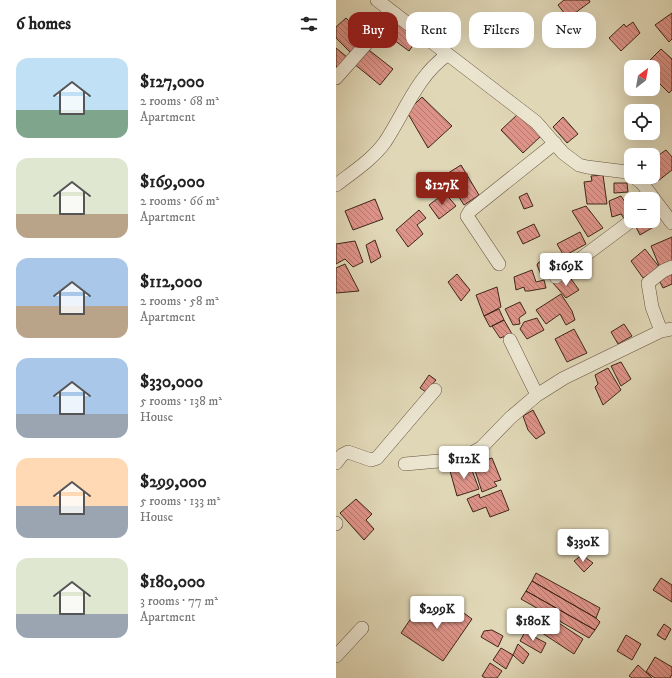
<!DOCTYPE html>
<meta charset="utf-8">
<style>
body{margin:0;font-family:"IM FELL DW Pica",serif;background:#f6f6f6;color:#222;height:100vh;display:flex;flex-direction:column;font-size:15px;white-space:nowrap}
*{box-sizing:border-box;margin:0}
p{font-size:13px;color:#767676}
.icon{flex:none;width:22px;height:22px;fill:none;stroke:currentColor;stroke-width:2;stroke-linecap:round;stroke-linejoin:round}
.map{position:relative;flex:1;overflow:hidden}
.sheet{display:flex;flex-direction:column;background:#fff;width:336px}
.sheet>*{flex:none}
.banner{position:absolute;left:12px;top:12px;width:264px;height:36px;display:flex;gap:8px}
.needle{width:26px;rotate:31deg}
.controls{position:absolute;left:288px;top:60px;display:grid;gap:8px}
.controls a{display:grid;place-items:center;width:36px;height:36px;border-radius:8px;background:#fff;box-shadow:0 4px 16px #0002;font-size:20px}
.price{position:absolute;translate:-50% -34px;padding:0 9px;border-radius:4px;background:#fff;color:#222;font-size:13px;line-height:26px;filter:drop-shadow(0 1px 2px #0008)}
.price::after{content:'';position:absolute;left:50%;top:24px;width:12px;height:9px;margin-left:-6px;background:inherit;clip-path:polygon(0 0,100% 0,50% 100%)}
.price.selected{background:#8f2418;color:#fff}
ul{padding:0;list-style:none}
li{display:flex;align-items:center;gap:12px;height:100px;padding:0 16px}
li span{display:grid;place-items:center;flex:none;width:112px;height:80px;border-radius:12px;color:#555}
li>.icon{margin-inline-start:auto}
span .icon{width:48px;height:48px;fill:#fffc;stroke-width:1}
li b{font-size:17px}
h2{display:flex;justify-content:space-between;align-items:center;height:48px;padding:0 16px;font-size:17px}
.chip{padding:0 14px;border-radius:12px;background:#fff;box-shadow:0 4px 16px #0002;font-size:14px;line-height:36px}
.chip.selected{background:#8f2418;color:#fff}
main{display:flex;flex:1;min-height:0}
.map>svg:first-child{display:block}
.building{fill:url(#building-back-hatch);stroke:#402619}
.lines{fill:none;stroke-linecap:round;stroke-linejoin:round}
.minor-casing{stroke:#685240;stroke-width:14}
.minor{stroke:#ebe5d0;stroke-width:13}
</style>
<main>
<section class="sheet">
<h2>6 homes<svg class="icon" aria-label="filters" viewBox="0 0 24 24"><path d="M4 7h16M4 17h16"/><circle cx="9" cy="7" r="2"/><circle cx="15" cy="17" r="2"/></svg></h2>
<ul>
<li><span style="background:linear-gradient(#bfe0f5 65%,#7fa58c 0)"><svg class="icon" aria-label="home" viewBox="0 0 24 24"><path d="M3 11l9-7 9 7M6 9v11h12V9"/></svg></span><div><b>$127,000</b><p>2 rooms · 68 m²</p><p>Apartment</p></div></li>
<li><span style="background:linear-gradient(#dfe7d0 70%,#b9a48a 0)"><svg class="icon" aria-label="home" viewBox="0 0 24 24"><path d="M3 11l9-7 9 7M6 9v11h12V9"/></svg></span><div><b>$169,000</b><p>2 rooms · 66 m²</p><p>Apartment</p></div></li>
<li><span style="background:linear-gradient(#a9c7e8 60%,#b9a48a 0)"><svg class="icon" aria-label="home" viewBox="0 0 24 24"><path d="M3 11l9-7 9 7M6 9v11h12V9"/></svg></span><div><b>$112,000</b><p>2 rooms · 58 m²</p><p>Apartment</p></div></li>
<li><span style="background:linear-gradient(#a9c7e8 70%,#9aa5b1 0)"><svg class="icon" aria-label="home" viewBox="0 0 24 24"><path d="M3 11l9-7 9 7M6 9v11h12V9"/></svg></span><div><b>$330,000</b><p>5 rooms · 138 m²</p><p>House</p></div></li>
<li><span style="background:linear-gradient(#ffd9b3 60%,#9aa5b1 0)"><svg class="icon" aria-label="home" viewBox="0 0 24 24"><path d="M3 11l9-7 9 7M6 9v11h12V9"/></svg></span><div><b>$299,000</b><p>5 rooms · 133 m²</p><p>House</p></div></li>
<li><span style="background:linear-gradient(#dfe7d0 70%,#9aa5b1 0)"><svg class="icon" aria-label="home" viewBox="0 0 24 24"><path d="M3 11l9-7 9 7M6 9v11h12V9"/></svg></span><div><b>$180,000</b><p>3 rooms · 77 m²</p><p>Apartment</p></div></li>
</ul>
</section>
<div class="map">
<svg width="336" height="678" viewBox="0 0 336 678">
<defs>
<pattern id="building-back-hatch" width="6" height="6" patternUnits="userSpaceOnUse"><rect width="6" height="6" fill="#de9388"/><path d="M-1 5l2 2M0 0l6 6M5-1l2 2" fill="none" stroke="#b5786e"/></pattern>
</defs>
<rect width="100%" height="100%" fill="#e0d7b6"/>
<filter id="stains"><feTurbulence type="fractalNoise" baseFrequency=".005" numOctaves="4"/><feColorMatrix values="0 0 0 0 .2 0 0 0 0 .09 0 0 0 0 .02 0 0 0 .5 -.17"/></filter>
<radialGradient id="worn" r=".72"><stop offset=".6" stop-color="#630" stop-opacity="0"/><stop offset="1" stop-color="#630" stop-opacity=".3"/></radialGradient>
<path class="building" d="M 228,0 L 253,0 L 254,2 L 232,18 L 222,5 Z
M 336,13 L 336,39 L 333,42 L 319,25 Z
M 10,18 L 30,38 L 15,53 L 0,38 L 0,27 Z
M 56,19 L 82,38 L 73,51 L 47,32 Z
M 297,22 L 304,33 L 285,51 L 273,38 L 288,24 L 290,27 Z
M 29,47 L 57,69 L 44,85 L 17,63 Z
M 0,48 L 11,57 L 2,68 L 0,66 Z
M 325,49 L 336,59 L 336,90 L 333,93 L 319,79 L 317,81 L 317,67 L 307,67 Z
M 86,97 L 116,126 L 92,148 L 71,112 Z
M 183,113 L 205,136 L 187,153 L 165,130 Z
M 227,117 L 242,134 L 231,143 L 217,127 Z
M 330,150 L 336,157 L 336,170 L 318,184 L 312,177 L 317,177 L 317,159 Z
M 125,165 L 143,195 L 128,205 L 109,175 Z
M 267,175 L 271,204 L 251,204 L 248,182 L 256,181 L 255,176 Z
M 278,183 L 291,183 L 292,192 L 278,193 Z
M 109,193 L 120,206 L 103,219 L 93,205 Z
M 191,193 L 197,206 L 188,209 L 183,197 Z
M 285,196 L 295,211 L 289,220 L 285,214 L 276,217 L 273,201 Z
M 39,199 L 47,219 L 17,230 L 9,211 Z
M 250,206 L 267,228 L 252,237 L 236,211 Z
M 83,210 L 90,218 L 81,225 L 87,234 L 72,247 L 60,230 Z
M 318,220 L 321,225 L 304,235 L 299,225 L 307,221 L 310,221 L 311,224 Z
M 198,224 L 204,236 L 187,244 L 181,232 Z
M 244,232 L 250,244 L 228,256 L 221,244 Z
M 336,237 L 336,263 L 324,268 L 315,246 Z
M 39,240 L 45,257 L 35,263 L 30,245 Z
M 19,241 L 27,262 L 17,267 L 9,259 L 0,264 L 0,244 Z
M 309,249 L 324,268 L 307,278 L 295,261 Z
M 216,254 L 225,268 L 215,277 L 212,271 L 205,275 L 201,265 L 202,263 Z
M 9,264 L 23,291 L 0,293 L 0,268 Z
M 196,270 L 200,282 L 208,280 L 210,288 L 193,291 L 189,291 L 188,287 L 180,290 L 178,277 Z
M 336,271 L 336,284 L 327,288 L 322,278 Z
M 121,274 L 134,290 L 125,301 L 112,282 Z
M 233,276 L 243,290 L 230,298 L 217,283 Z
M 161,287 L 165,307 L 148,316 L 140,295 Z
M 225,294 L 236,311 L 239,320 L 230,325 L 224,314 L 210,324 L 200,310 Z
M 184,302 L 190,313 L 183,318 L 184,324 L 177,325 L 169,309 Z
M 163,309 L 168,320 L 154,327 L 148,316 Z
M 201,318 L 208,330 L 191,339 L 184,329 L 188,322 Z
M 168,320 L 176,334 L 164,338 L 156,326 Z
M 288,324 L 296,336 L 282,344 L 275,332 Z
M 238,329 L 251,353 L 231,362 L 219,339 Z
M 285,362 L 295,379 L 285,386 L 275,366 Z
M 272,368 L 285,390 L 267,405 L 259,387 L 262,384 L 259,375 Z
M 93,375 L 100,380 L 90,392 L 84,388 Z
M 197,410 L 209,433 L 200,439 L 192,430 L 187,416 Z
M 156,458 L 165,480 L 158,482 L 161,486 L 146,492 L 137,464 Z
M 134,465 L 143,489 L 121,496 L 114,471 Z
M 165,490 L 173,510 L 154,517 L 150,507 L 137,512 L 131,499 L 143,494 L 144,498 Z
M 20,499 L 36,514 L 30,520 L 38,529 L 28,540 L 4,513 Z
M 246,555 L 257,563 L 248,572 L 238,561 Z
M 200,573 L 264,608 L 260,618 L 196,581 Z
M 325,578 L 336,585 L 336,602 L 317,590 Z
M 196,581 L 260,618 L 264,622 L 259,630 L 190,591 Z
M 190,591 L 259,630 L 253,638 L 185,599 Z
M 113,602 L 136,619 L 107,661 L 65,633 L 78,614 L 92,610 L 103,617 Z
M 209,614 L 247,639 L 238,654 L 200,629 Z
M 328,624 L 335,629 L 329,640 L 321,635 Z
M 156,630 L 167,636 L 162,647 L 145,637 L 148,631 Z
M 189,632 L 210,643 L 205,653 L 184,641 Z
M 290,635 L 305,644 L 296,660 L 281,651 Z
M 182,644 L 193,654 L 187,664 L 177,655 Z
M 165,648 L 177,655 L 170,669 L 157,660 Z
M 319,657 L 336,667 L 336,674 L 334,678 L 319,678 L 310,672 Z
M 154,663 L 166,671 L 161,678 L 149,678 L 146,676 Z
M 302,665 L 316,678 L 296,678 L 293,676 Z"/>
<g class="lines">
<g class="minor-casing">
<path id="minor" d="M 41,0 L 200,122 L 227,153 L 243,165 L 251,167 L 291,172 L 295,175
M 0,78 L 38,35 L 54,10
M 298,177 L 306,183 L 336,223
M 0,185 C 17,172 37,159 49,142 C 69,112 81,76 111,55
M 163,264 L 131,216 L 134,211 L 219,143
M 220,277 L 295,221
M 325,331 L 316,307 L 312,283 L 327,271 L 336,267
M 174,340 L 201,395
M 0,463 L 6,455 L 12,452 L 35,460 L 41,458 L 99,390
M 69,464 L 125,459 L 145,448 L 174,418 L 201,395 L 228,378 L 325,331 L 336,329
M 0,523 L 0,524
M 0,656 L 26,628"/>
</g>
<use href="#minor" class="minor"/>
</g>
<rect width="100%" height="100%" filter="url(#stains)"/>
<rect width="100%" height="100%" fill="url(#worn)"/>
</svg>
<div class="controls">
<a><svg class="needle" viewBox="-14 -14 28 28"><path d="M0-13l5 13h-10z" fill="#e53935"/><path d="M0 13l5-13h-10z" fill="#767676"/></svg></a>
<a><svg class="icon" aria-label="locate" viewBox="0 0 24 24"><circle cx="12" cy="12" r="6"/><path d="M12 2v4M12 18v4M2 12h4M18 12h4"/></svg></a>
<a>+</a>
<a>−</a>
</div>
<b class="price selected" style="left:106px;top:206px">$127K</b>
<b class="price" style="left:230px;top:287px">$169K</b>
<b class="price" style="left:128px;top:480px">$112K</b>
<b class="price" style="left:247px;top:563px">$330K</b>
<b class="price" style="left:101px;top:630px">$299K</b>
<b class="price" style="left:197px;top:642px">$180K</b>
<div class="banner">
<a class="chip selected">Buy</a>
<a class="chip">Rent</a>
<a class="chip">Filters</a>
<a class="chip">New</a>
</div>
</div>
</main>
